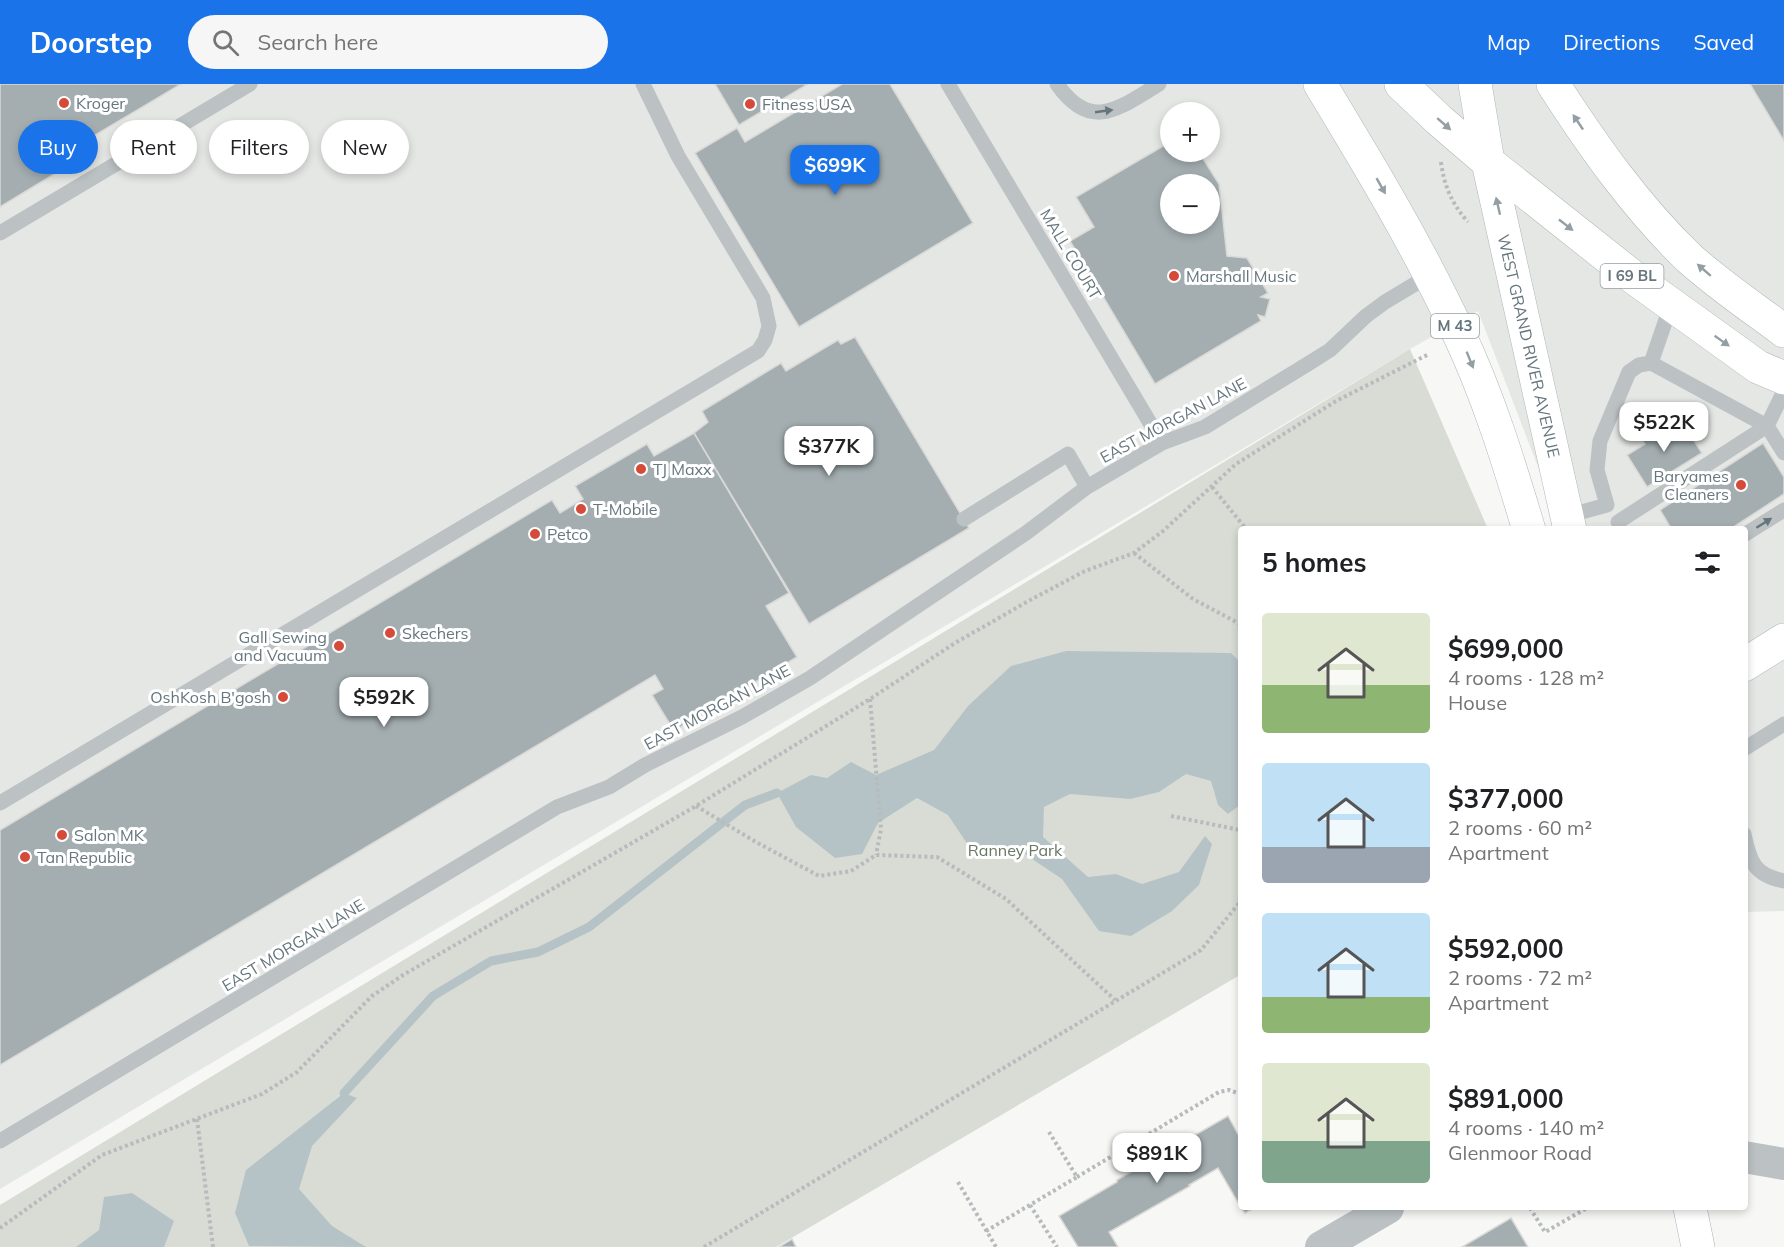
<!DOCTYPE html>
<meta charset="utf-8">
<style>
body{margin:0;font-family:Mulish,sans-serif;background:#f6f6f6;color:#202124;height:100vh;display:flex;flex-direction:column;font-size:22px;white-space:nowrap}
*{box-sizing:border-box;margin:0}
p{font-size:20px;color:#757577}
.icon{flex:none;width:33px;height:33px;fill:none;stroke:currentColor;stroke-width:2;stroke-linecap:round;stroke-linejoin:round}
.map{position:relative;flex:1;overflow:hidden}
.details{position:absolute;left:1238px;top:442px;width:510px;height:684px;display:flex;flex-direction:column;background:#fff;border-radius:6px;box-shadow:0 3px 9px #0003}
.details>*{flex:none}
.banner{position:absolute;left:18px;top:36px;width:570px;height:54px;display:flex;gap:12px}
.tools{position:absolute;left:1160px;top:18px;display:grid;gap:12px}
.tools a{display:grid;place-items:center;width:60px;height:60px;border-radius:50%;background:#fff;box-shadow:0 3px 9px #0003;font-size:30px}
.price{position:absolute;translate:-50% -51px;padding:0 14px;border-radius:12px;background:#fff;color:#222;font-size:20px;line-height:39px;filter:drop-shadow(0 2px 3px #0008)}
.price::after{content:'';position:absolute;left:50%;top:36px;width:18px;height:14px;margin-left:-9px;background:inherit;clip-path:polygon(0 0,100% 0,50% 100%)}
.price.on{background:#1a73e8;color:#fff}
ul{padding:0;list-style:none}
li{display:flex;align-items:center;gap:18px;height:150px;padding:0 24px}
li span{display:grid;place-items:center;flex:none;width:168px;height:120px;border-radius:6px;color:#555}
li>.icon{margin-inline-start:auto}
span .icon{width:72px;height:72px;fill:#fffc;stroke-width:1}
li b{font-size:26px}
h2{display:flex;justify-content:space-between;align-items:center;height:72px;padding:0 24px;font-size:26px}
.pill{padding:0 21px;border-radius:27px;background:#fff;box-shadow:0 3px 9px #0003;font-size:21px;line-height:54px}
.pill.on{background:#1a73e8;color:#fff}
header{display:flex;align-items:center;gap:36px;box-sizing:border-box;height:84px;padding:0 30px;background:#1a73e8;color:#fff}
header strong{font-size:28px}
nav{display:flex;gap:33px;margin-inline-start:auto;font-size:21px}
.search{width:420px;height:54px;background:#f6f6f6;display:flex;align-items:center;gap:15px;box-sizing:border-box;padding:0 21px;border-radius:33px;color:#757577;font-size:22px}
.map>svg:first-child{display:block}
.built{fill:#e5e7e5;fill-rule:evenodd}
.green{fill:#d8dcd4}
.water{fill:#b6c3c6}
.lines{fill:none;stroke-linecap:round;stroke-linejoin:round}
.stream{stroke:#b6c3c6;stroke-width:9}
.building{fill:#a4aeb1;stroke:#d9d9d7;stroke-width:1.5;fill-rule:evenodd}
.secondary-casing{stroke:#b1b8bb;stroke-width:34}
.primary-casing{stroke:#b0b6b9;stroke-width:34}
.path{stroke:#b7bbbd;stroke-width:4;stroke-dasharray:3 3;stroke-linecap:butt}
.lane{stroke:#bcc2c4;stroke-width:15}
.street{stroke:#bcc2c4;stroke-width:32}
.secondary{stroke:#fff;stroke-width:33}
.primary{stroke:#fff;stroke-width:33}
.oneway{fill:#65767d}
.oneway2{fill:#939fa4}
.poi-dot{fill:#d54a38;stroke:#fff;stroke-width:2}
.labels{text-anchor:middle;stroke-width:6;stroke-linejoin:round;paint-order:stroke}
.shield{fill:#fff;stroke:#939fa4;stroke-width:1.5}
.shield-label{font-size:15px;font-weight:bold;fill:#65767d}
.poi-label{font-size:16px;fill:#65767d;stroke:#fff;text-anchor:start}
.street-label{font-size:16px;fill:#65767d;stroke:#fff}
.park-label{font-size:16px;fill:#697663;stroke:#fff}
</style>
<header>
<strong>Doorstep</strong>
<div class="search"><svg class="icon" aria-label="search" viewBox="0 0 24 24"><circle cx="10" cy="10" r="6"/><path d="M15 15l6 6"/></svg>Search here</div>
<nav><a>Map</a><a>Directions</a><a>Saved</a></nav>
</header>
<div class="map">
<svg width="1784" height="1163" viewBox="0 0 1784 1163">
<rect width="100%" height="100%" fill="#f7f7f5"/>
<path class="built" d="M 0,0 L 1784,0 L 1784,827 L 1745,828 L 1744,446 L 1562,445 L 1478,227 L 1410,265 L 0,1105 ZM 1170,28 L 1209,28 L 1209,68 L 1170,68 ZM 1170,100 L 1209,100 L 1209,140 L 1170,140 Z"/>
<path class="green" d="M 1410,265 L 1488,445 L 1240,446 L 1240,891 L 776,1163 L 0,1163 L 0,1121 Z"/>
<path class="water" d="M 1066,567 L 1231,569 L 1240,578 L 1240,721 L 1228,730 L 1218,721 L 1211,697 L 1186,690 L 1159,708 L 1130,715 L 1070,710 L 1044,723 L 1043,753 L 1088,793 L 1116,790 L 1142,800 L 1179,788 L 1205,752 L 1212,760 L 1199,801 L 1172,827 L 1131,852 L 1099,847 L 1062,795 L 1023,769 L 968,761 L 948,731 L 917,714 L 878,739 L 862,770 L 835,774 L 796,743 L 777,709 L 811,691 L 827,694 L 851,678 L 876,691 L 934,666 L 968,622 L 1011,582 Z
M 344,1009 L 357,1014 L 312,1062 L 299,1105 L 332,1142 L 366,1163 L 249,1162 L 235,1129 L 246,1086 Z
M 132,1109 L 174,1137 L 164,1163 L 76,1163 L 99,1146 L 104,1113 Z"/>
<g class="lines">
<path class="stream" d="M 344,1009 L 433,912 L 491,877 L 538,868 L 589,843 L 745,721 L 777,709"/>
</g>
<path class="building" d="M 0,0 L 181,0 L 65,69 L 71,80 L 0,123 Z
M 715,0 L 808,0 L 739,41 Z
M 842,0 L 890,0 L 973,139 L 799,243 L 695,69 L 737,44 L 745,58 Z
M 1750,0 L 1784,0 L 1784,57 Z
M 1170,58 L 1170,68 L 1199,68 L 1219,100 L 1227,172 L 1247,174 L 1268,209 L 1261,213 L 1270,215 L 1265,233 L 1258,231 L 1261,237 L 1155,300 L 1070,157 L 1094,143 L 1076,113 ZM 1170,100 L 1209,100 L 1209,140 L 1170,140 Z
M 855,253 L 969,444 L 809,540 L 694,349 L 708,338 L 702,327 L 781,279 L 786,287 L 838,256 L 841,260 Z
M 1681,337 L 1702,369 L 1647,403 L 1627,371 L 1645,360 L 1643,357 L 1665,344 L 1666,346 Z
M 694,349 L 789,509 L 766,522 L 797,573 L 674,647 L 652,611 L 663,605 L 655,591 L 0,981 L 0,746 L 552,416 L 560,429 L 583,415 L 575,402 L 647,360 L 654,372 Z
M 1763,359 L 1784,393 L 1784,410 L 1729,446 L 1672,446 L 1660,426 Z
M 1228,1032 L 1240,1054 L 1240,1122 L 1218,1084 L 1189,1101 L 1190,1102 L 1109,1148 L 1118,1163 L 1078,1163 L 1059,1132 L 1117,1098 L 1117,1096 Z
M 1241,1124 L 1254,1124 L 1245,1129 Z
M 1511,1134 L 1528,1163 L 1462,1163 Z
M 792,1155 L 796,1163 L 779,1163 Z"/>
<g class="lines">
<g class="secondary-casing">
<path id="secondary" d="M 1744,581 L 1784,556"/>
</g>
<g class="primary-casing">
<path id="primary" d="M 1320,0 C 1369,81 1418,162 1458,248 C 1488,311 1509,379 1529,446
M 1401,0 L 1439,36 L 1488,78 L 1633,193 L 1758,283 L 1784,294
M 1475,0 L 1488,78 L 1570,446
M 1553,0 C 1593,62 1636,123 1689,174 C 1719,201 1752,223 1784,247
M 1690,1124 L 1698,1163"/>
</g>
<path class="path" d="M 1441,78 C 1444,102 1452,120 1468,138
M 1212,403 L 1247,446
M 1134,469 L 1193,515 L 1240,540
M 870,615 L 881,745 L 876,771
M 696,722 L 756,758 L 819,792 L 851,787 L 876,771 L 937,773 L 1006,815 L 1115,916
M 1171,732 L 1240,746
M 197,1035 L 213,1163
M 1077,1093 L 1219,1008 L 1229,1006 L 1240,1010
M 958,1098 L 996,1163
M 1030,1121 L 1057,1163
M 1530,1124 L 1545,1148 L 1587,1124
M 0,1144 L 102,1071 L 262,1010 L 297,988 L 372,912 L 403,891 L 696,722 L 870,615 L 955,559 L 1032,515 L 1085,487 L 1134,469 L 1163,447 L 1236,380 L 1336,317 L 1429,270
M 986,1147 L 1077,1093 L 1049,1048
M 704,1163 L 1201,866 L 1240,818"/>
<path class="lane" d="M 948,0 L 1162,359
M 1057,0 C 1091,49 1119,24 1159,0
M 0,149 L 250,0
M 1651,279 L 1767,342 L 1784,369
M 1567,432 L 1607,421 L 1597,386 L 1600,357 L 1629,288 L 1639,281 L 1651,279 L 1671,221
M 964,435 L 1068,370 L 1087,403
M 1618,438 L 1767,342 L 1784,307
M 1744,451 L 1784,426
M 1744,665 L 1784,640
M 0,719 L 758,267 L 765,256 L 769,242 L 763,214 L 678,72 L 643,0
M 1744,750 C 1750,778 1754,791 1784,797
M 0,1057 L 557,723 L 609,703 L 645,681 L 742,633 L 810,594 L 1026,449 L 1087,403 L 1162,359 L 1205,343 L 1311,278 L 1330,266 L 1366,232 L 1385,218 L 1430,191"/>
<path class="street" d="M 1744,1073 L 1784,1080
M 1321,1163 L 1388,1124"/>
<use href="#secondary" class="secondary"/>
<use href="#primary" class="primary"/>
</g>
<defs><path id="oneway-solid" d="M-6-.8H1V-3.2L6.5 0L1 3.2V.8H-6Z" transform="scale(1.5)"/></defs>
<g class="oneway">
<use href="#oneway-solid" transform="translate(1104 27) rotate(-8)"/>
<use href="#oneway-solid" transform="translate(1764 439) rotate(-32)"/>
</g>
<g class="oneway2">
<use href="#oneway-solid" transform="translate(1578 38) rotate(-124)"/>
<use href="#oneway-solid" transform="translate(1444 40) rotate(41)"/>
<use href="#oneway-solid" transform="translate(1381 102) rotate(60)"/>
<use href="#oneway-solid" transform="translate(1498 122) rotate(-103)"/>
<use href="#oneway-solid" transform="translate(1566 141) rotate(38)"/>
<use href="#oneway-solid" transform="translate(1704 186) rotate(-139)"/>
<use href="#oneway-solid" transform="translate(1722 257) rotate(35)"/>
<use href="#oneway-solid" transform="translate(1470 276) rotate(68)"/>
</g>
<g class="poi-dot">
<circle cx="64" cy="19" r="6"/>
<circle cx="750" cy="20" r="6"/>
<circle cx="1174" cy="192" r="6"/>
<circle cx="641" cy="385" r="6"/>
<circle cx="1741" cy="401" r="6"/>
<circle cx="581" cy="425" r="6"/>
<circle cx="535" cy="450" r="6"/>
<circle cx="390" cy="549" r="6"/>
<circle cx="339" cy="562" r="6"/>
<circle cx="283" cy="613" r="6"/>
<circle cx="62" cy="751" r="6"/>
<circle cx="25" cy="773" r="6"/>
</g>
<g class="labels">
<g class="shield">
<rect x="1600.5" y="180" width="63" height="24" rx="4.5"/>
<rect x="1431" y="230" width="48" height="24" rx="4.5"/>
</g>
<g class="shield-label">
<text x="1632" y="197">I 69 BL</text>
<text x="1455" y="247">M 43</text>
</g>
<g class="poi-label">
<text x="76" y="25">Kroger</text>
<text x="762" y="26">Fitness USA</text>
<text x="1186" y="198">Marshall Music</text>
<text x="653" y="391">TJ Maxx</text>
<text x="1729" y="398" text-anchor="end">Baryames<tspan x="1729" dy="18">Cleaners</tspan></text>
<text x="593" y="431">T-Mobile</text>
<text x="547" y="456">Petco</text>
<text x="402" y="555">Skechers</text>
<text x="327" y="559" text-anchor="end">Gall Sewing<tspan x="327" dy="18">and Vacuum</tspan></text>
<text x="271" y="619" text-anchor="end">OshKosh B'gosh</text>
<text x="74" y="757">Salon MK</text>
<text x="37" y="779">Tan Republic</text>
</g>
<g class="street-label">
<text transform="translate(1071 170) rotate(59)" y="6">MALL COURT</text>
<text transform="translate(1529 262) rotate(77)" y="6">WEST GRAND RIVER AVENUE</text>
<text transform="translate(1173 336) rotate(-28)" y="6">EAST MORGAN LANE</text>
<text transform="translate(717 623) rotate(-28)" y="6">EAST MORGAN LANE</text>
<text transform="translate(293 861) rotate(-31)" y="6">EAST MORGAN LANE</text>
</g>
<g class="park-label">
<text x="1015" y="772">Ranney Park</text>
</g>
</g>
</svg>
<div class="tools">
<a>+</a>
<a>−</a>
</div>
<b class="price on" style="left:835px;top:112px">$699K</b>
<b class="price" style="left:1664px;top:369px">$522K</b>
<b class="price" style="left:829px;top:393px">$377K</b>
<b class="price" style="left:384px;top:644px">$592K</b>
<b class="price" style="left:1157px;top:1100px">$891K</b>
<div class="banner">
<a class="pill on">Buy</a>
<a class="pill">Rent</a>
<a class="pill">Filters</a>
<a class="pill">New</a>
</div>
<section class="details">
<h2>5 homes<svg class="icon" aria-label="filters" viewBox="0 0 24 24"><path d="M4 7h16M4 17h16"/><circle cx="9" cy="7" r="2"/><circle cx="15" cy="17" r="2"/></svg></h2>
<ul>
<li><span style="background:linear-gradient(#dfe7d0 60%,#8fb573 0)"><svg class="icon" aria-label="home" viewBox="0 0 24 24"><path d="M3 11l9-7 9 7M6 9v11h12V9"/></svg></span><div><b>$699,000</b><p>4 rooms · 128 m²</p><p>House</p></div></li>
<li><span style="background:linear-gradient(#bfe0f5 70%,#9aa5b1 0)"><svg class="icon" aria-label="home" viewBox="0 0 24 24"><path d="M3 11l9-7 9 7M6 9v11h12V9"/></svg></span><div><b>$377,000</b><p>2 rooms · 60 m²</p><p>Apartment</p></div></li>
<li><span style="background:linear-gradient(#bfe0f5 70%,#8fb573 0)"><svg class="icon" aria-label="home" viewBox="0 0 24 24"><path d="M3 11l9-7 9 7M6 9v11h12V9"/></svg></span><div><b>$592,000</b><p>2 rooms · 72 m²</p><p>Apartment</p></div></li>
<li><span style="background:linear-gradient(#dfe7d0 65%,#7fa58c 0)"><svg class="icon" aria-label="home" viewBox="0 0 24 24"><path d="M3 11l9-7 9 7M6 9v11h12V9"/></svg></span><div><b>$891,000</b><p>4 rooms · 140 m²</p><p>Glenmoor Road</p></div></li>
</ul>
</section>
</div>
